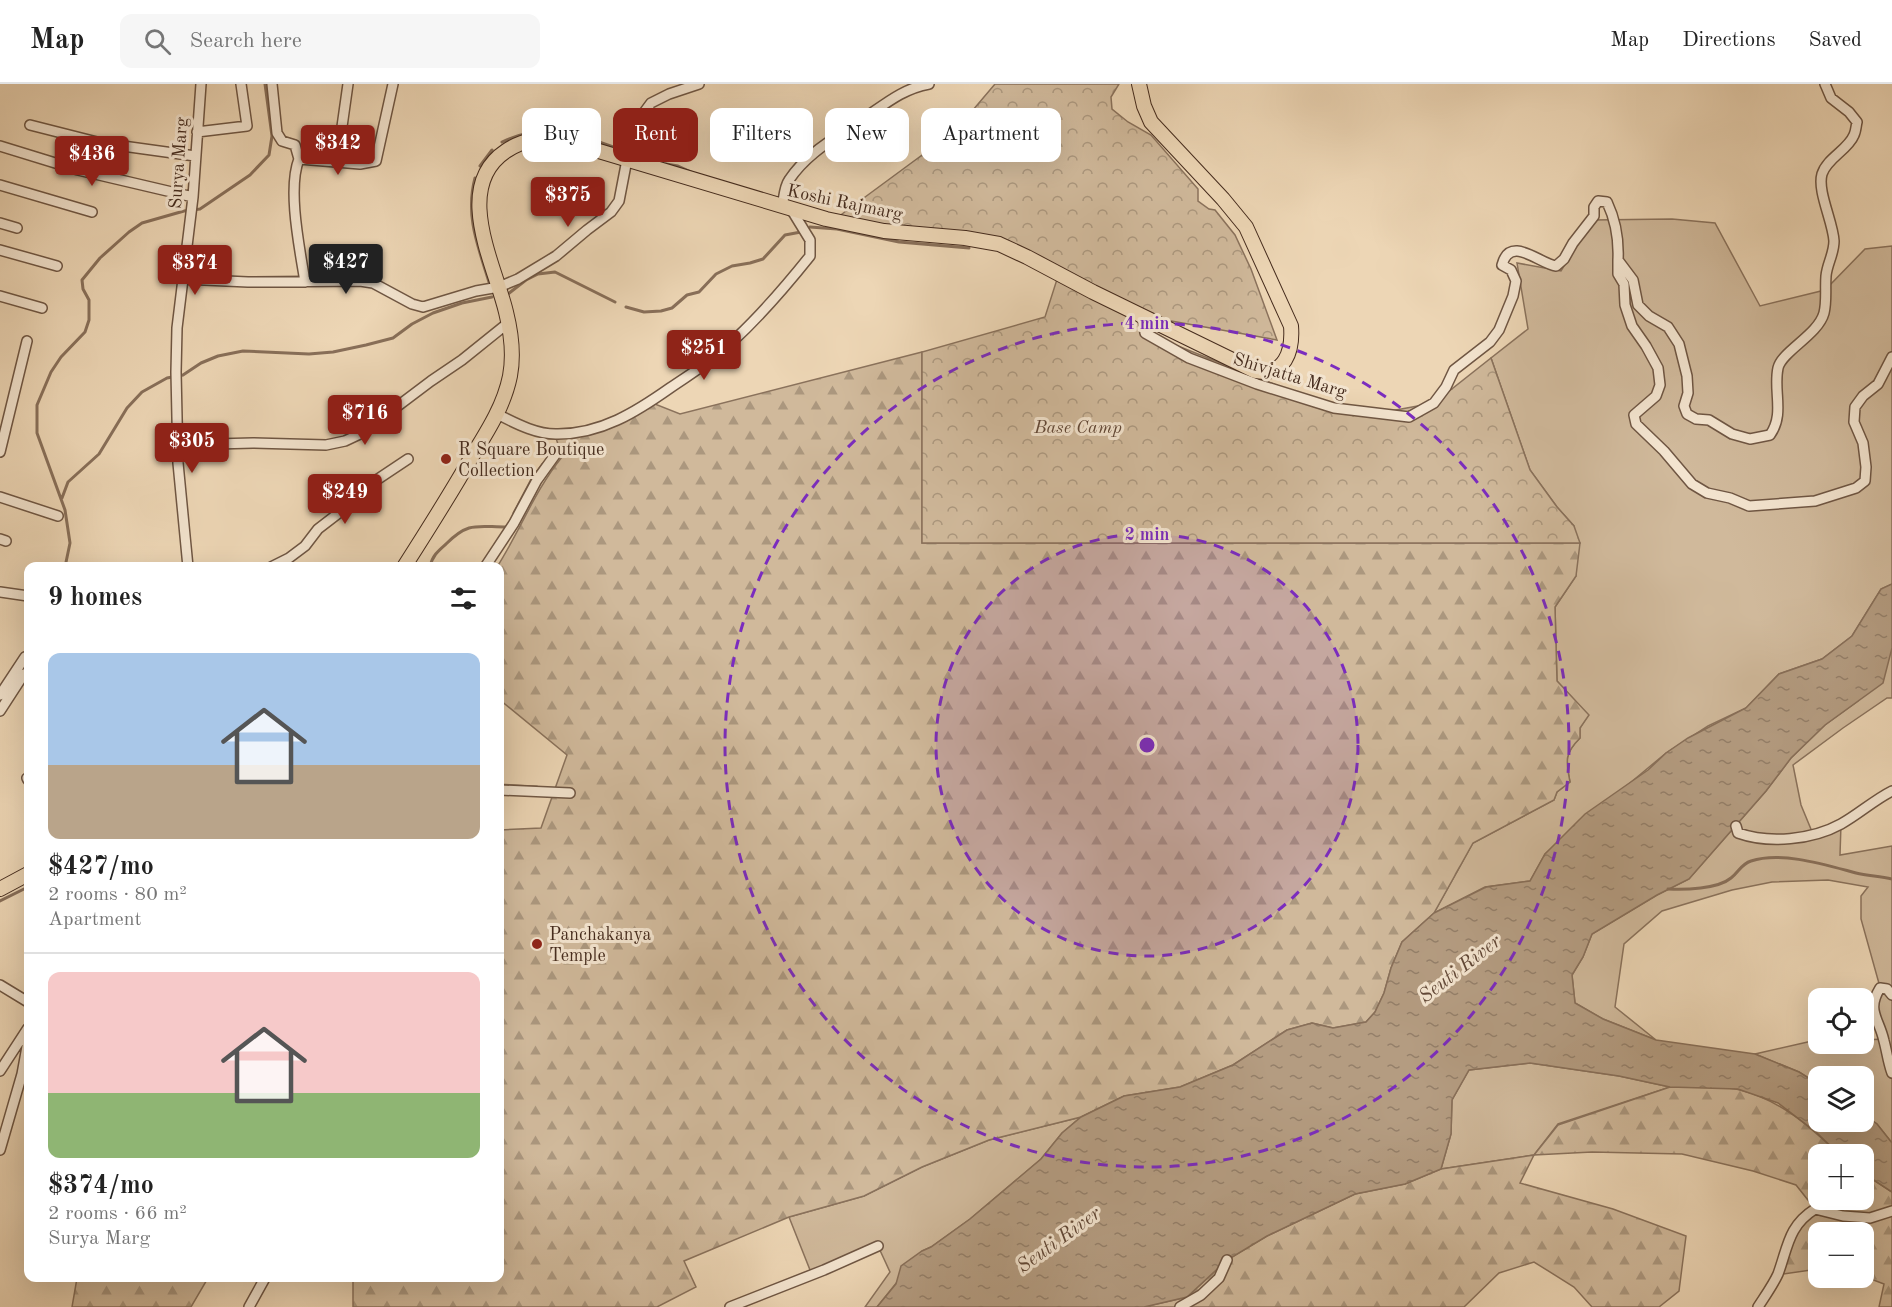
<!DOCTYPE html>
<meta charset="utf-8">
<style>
body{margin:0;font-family:"Old Standard TT",serif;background:#f6f6f6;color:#222;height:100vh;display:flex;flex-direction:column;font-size:22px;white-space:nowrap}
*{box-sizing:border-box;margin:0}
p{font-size:20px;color:#767676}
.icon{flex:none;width:33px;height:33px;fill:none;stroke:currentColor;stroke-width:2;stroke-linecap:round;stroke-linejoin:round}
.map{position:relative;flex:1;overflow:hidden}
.drawer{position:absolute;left:24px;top:478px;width:480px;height:720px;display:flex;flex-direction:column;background:#fff;border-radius:12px;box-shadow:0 6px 24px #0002}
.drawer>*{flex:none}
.top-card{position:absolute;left:522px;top:24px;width:570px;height:54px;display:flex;gap:12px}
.fabs{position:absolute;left:1808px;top:904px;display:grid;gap:12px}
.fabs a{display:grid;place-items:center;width:66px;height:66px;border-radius:12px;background:#fff;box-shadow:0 6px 24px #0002;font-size:30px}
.price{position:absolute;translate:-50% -51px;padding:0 14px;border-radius:6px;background:#8f2418;color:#fff;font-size:20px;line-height:39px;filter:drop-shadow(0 2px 3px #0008)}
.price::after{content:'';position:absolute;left:50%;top:36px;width:18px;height:14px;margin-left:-9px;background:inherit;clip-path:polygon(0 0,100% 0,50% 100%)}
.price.selected{background:#222;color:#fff}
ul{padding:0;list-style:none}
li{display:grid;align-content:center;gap:12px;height:318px;padding:0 24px}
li+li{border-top:2px solid #e0e0e0}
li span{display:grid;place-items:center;height:186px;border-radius:12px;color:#555}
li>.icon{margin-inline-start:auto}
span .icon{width:108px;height:108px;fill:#fffc;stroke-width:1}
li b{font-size:26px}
h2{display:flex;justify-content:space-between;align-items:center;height:72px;padding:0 24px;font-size:26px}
.tag{padding:0 21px;border-radius:12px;background:#fff;box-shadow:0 6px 24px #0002;font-size:21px;line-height:54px}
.tag.selected{background:#8f2418;color:#fff}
header{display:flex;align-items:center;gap:36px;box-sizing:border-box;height:84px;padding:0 30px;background:#fff;border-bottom:2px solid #e0e0e0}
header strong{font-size:28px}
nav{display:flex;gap:33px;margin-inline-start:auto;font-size:21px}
.search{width:420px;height:54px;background:#f6f6f6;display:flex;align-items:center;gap:15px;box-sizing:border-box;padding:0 21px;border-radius:12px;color:#767676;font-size:22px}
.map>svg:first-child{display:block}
.green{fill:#d0b99b;stroke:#8a725c;stroke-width:1.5}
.forest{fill:url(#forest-firs);stroke:#8a725c;stroke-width:1.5}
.park{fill:url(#park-crowns);stroke:#8a725c;stroke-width:1.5}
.water{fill:url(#water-ripples);stroke:#886f59;stroke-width:1.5}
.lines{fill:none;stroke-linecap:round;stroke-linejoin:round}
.stream{stroke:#886f59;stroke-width:3}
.minor-casing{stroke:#6f5643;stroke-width:12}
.primary-casing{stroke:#452b1d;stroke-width:16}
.minor{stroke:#f3e4cf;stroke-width:9}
.primary{stroke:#edd6b5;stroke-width:14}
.ring{fill:none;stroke:#7b2cbf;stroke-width:3;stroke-dasharray:10 8}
.poi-dot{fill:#8f2418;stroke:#f3e4cf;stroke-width:2}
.labels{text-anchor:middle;stroke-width:6;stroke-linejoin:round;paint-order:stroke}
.street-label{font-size:18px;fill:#452b1d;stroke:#f3e4cf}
.park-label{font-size:18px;font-style:italic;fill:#614736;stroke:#f3e4cf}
.poi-label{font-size:18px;fill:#452b1d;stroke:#f3e4cf;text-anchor:start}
.water-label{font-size:20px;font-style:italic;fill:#614736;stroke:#f3e4cf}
.centre{fill:#7b2cbf;stroke:#f3e4cf;stroke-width:3}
.ring-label{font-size:18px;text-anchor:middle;font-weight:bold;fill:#7b2cbf;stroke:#f3e4cf;stroke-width:6;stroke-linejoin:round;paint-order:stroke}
</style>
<header>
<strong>Map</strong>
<div class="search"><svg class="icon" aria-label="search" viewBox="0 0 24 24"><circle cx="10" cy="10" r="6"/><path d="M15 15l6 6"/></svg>Search here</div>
<nav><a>Map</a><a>Directions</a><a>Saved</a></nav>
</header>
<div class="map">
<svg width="1892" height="1223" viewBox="0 0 1892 1223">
<defs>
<pattern id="forest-firs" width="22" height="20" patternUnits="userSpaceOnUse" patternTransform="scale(1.5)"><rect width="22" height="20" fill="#d0b99b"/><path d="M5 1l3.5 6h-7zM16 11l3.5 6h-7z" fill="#ab977e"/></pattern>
<pattern id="park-crowns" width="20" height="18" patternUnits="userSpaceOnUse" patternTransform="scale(1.5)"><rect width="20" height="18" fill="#d0b99b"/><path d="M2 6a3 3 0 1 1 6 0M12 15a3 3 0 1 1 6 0" fill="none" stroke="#ab977e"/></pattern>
<pattern id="water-ripples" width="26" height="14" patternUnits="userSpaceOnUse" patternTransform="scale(1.5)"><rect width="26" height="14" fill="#b49c81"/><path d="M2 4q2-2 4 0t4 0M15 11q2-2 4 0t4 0" fill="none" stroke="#947f69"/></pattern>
</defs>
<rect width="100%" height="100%" fill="#edd6b5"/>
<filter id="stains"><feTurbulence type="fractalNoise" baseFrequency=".00333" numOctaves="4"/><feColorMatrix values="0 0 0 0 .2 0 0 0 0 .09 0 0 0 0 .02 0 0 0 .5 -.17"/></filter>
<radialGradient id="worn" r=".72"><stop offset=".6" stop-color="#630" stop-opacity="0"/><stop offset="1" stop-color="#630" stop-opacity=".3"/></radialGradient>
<path class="green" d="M 1672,135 L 1715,139 L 1760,222 L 1825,206 L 1865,165 L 1892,162 L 1892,500 L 1881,505 L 1852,552 L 1822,575 L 1779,590 L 1746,624 L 1708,642 L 1666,669 L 1545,770 L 1530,797 L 1485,803 L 1434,829 L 1473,759 L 1554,716 L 1557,708 L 1570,698 C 1566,677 1564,670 1580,654 L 1580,644 L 1588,631 L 1557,597 L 1555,523 L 1576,492 L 1574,442 L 1557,423 L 1530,386 L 1491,274 L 1528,245 L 1517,179 L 1561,187 L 1592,136 Z
M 1892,564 L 1892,614 L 1887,614 L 1843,644 L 1793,681 L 1801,721 L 1813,750 L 1841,740 L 1840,771 L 1892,762 L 1892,1059 L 1877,1040 L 1863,1030 L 1863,993 L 1818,993 L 1818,1000 L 1799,988 L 1755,970 L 1812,957 L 1818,957 L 1818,960 L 1863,960 L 1863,956 L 1884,955 L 1873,931 L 1880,903 L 1861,835 L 1861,812 L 1868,803 L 1828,796 L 1772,798 L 1732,806 L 1662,827 L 1624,860 L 1615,923 L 1656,956 L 1603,935 L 1575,919 L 1572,891 L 1583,873 L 1592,850 L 1657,811 L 1689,795 L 1766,707 L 1791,674 L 1825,641 L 1858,617 Z
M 1530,979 L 1619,992 L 1670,1003 L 1558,1040 L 1534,1071 L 1441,1085 L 1451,1050 L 1452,1016 L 1469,986 Z
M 1081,1033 L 1062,1049 L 1041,1075 L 970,1135 L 931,1163 L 922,1167 L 877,1223 L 865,1223 L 890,1188 L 878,1162 L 812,1191 L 789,1133 L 864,1112 L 922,1083 L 989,1056 Z"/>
<path class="forest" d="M 922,268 L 922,459 L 1580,459 L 1576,492 L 1555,523 L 1557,597 L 1589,631 L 1580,644 L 1580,654 C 1564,670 1566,677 1570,698 L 1557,708 L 1554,716 L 1473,759 L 1434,829 L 1402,858 L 1391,884 L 1384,909 L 1375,928 L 1366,938 L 1333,944 L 1312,939 L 1287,946 L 1233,981 L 1180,1003 L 1124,1012 L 1081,1033 L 989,1056 L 922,1083 L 864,1112 L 789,1133 L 684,1177 L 696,1203 L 657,1223 L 353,1223 L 353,1194 L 500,1194 L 500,746 L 541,744 L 567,671 L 500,616 L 500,483 L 497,483 C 520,447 535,406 562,373 L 555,351 L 582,349 L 650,318 L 680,330 Z
M 1670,1003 C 1690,1004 1722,1001 1740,1006 C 1781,1016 1810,1043 1840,1071 L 1818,1071 L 1818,1116 L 1863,1116 L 1863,1089 L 1892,1108 L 1892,1223 L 1879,1223 L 1884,1200 L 1863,1192 L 1863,1149 L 1818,1149 L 1818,1185 L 1777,1191 L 1795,1142 L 1815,1125 L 1796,1101 L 1753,1087 L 1682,1070 L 1592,1068 L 1534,1071 L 1520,1099 L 1613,1125 L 1686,1152 L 1679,1207 L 1659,1223 L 1592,1223 L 1574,1203 L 1534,1178 L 1499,1189 L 1464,1223 L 1144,1223 L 1187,1213 L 1227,1176 L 1267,1152 L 1355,1110 L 1405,1100 L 1441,1085 L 1534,1071 L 1558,1041 Z
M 77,1194 L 208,1194 L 191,1223 L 72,1223 Z"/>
<path class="park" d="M 995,0 L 1119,0 L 1111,13 L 1112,25 L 1128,38 L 1151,51 L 1198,105 L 1198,117 L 1209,125 L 1215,126 L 1235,151 L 1251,185 L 1277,256 L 1143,232 L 1145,249 L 1334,324 L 1374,330 L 1434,319 L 1491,274 L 1530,386 L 1557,423 L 1574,442 L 1580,459 L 922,459 L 922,268 L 1045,233 L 1060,186 L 999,155 L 979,150 L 903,144 L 838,133 L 956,46 Z"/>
<path class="water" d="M 1892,500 L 1892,564 L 1883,599 L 1825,641 L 1791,674 L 1766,707 L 1689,795 L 1657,811 L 1592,850 L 1583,873 L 1572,891 L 1575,919 L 1603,935 L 1656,956 L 1755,970 L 1799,988 L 1818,1000 L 1818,1038 L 1863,1038 L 1863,1030 L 1877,1040 L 1892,1059 L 1892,1108 L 1863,1089 L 1863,1071 L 1840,1071 L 1816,1048 L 1778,1019 L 1738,1005 L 1670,1003 L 1619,992 L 1530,979 L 1469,986 L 1452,1016 L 1451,1050 L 1441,1085 L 1405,1100 L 1355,1110 L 1267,1152 L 1227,1176 L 1187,1213 L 1144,1223 L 877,1223 L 896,1200 L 901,1182 L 922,1167 L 931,1163 L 970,1135 L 1041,1075 L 1062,1049 L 1081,1033 L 1124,1012 L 1180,1003 L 1233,981 L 1287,946 L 1312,939 L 1333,944 L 1366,938 L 1375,928 L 1384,909 L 1391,884 L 1402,858 L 1434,829 L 1486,803 L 1530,797 L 1545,770 L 1585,730 L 1648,686 L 1666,669 L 1688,654 L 1746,624 L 1779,590 L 1822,575 L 1852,552 L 1881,505 Z"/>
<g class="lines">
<path class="stream" d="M 502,58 C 542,39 575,48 616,64
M 634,69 L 651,76
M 666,80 L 678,82 L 691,88
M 480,82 L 492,66
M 475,94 C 465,132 478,162 489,198
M 810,143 L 837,145 L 899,158 L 969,164
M 508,210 L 526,196 L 538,190 L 555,188 L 615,218
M 626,223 L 644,228 L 661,227 L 672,224 L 687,211 L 699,208 L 716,190 L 732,182 L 750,179 L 763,175 L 785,151 L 801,148
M 62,414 L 68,398 L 99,370 L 127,324 L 142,308 L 167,294 L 183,291 L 201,279 L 218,272 L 243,267 L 309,270 L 333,268 L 366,261 L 393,254 L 412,240 L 433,229 L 462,219 L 492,213
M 514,429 L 532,395 L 543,380
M 65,483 L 70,459 L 65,426 L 37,349 L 37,321 L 51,288 L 61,273 L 85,248 L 89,236 L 89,216 L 83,205 L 82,196 L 100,174 L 129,148 L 142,139 L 184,127 L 200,125 L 250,91 L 269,71 L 272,52 L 265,0
M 430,483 C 432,472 438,467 446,460 C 469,437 477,443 507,443
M 500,701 L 537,703
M 1668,805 C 1684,806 1718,805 1731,794 C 1739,788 1741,780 1751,777 C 1782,767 1826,781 1856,789 C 1868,792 1880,792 1892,795
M 0,817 L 28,803"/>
<g class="minor-casing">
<path id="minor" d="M 272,0 L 277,49 L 282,57 L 295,61 L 299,75
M 30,41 L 101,59 L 195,72
M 197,48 L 247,42 L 241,0
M 0,62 L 78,86 L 193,113
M 337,78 L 348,0
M 0,101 L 92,128
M 782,123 C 784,114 784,103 789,96 C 807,69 834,55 860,37 C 883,22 901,5 929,0
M 0,139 L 17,144
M 0,166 L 57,182
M 1618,176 L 1618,190 L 1624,200 L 1625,221 L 1632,242 L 1646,262 L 1658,284 L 1660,301 L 1656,312 L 1634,331 L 1636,340 L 1664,367 L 1692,400 L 1707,409 L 1730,414 L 1749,422 L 1815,417 L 1856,404 L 1865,397 L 1866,383 L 1863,359 L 1854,338 L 1855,323 L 1863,312 L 1878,300 L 1892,273
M 183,195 L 248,198 L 360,197 L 373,199 L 412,220 L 423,223 L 476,207 L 499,203 L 518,195 L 556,172 L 587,146 L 611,128 L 619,117 L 630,60 L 637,38 L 651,19 L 669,10 L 699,0
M 305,198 C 300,166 287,105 299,75 L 360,80 L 376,77 L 393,0
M 0,212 L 42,224
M 1143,232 L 1145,249 L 1189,274 L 1257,300 L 1334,324 L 1409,333 L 1434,319 L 1446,303 L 1454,286 L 1490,258 L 1499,246 L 1513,212 L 1516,197 L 1511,186 L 1502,181 C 1510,150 1540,180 1556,182 L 1564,175 L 1573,159 L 1594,132 L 1594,123 L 1598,117 L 1607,118 C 1616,137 1619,155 1618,176 L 1633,196 L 1638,221 L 1649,232 L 1668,243 L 1679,260 L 1687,292 L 1688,309 L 1684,322 L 1687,330 L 1696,335 L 1709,336 L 1732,350 L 1750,355 L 1770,351 C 1785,330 1773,307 1778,284 C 1782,267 1818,251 1824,229 C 1827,217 1825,204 1826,192 C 1827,180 1834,170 1834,157 C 1833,138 1817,107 1822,90 C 1827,74 1848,66 1854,51 C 1856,47 1856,42 1857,38 L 1849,28 L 1831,14 L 1825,0
M 497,330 C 515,339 537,351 558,350 C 601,350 636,328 670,304 C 683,295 696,287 708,278 C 744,251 782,207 810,172 L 810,156 L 791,125
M 177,361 L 253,359 L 326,361 L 345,357 L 362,349 L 431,297 L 462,276 L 508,239
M 0,368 L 27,257
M 0,413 L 58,432
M 0,455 L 6,457
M 188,483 L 178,379 L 176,288 L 177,244 L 193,113 L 201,0
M 271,483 L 289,474 L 305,462 L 318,445 L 344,425 L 372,399 L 408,375
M 485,483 L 514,439 L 537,396 L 555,371
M 0,508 L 28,512
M 0,611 L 25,573
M 0,627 L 24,590
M 27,694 L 28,696
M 500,706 L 570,709
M 1736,742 L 1738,749 C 1769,760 1812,756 1841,740 C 1859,730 1874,716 1892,707
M 0,901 L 28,918
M 1892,911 L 1887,905 L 1880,904 C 1866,927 1879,934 1884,957 C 1887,968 1888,978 1892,989
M 0,987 L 28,944
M 0,1066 L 22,990 L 28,957
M 249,1223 L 265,1194
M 730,1223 L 824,1186 L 878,1162
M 1180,1223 L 1201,1211 L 1219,1194 L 1227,1176
M 1758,1223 C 1765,1212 1773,1201 1778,1190 C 1788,1163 1788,1142 1815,1125 L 1843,1132 L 1870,1134 L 1892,1127"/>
</g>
<g class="primary-casing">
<path id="primary" d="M 404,483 C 427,447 450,411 471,374 C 487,348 504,322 510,292 C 514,271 511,248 506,228 C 495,181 452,103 506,67 C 524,55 541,53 562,56 L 826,135 L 884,147 L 965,154 L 999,160 L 1027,173 L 1093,208 L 1255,287 C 1285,293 1293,267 1291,242 L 1246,143 L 1223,115 L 1151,38 L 1144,22 L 1139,0
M 0,805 L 28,790"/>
</g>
<use href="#minor" class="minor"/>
<use href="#primary" class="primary"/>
</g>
<circle cx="1147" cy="661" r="211" fill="#7b2cbf" fill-opacity=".12"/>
<g class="ring">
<circle cx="1147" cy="661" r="211"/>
<circle cx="1147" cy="661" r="422"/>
</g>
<g class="poi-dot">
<circle cx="446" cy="375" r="6"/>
<circle cx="537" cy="860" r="6"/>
</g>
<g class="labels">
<g class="street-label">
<text transform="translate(178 79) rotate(-86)" y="6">Surya Marg</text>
<text transform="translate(845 118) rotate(12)" y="6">Koshi Rajmarg</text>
<text transform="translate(1290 291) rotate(17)" y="6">Shivjatta Marg</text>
</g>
<g class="park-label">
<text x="1078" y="349">Base Camp</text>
</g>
<g class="poi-label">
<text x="458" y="371">R Square Boutique<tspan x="458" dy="21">Collection</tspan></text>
<text x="549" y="856">Panchakanya<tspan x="549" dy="21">Temple</tspan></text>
</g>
<g class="water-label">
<text transform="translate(1459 884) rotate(-38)" y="7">Seuti River</text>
<text transform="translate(1058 1155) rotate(-36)" y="7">Seuti River</text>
</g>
</g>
<circle cx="1147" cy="661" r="9" class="centre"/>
<g class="ring-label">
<text x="1147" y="245">4 min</text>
<text x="1147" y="456">2 min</text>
</g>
<rect width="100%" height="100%" filter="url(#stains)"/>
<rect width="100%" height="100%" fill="url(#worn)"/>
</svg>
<div class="fabs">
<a><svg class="icon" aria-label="locate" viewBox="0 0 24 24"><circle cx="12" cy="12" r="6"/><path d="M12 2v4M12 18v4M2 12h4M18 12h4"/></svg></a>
<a><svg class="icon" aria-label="layers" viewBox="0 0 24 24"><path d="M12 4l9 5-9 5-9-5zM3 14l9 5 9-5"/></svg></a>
<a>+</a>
<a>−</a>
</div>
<b class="price" style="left:338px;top:92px">$342</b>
<b class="price" style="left:92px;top:103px">$436</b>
<b class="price" style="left:568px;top:144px">$375</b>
<b class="price selected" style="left:346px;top:211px">$427</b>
<b class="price" style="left:195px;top:212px">$374</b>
<b class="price" style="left:704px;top:297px">$251</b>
<b class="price" style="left:365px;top:362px">$716</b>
<b class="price" style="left:192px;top:390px">$305</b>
<b class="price" style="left:345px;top:441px">$249</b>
<div class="top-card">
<a class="tag">Buy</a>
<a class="tag selected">Rent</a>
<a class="tag">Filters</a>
<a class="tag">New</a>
<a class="tag">Apartment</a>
</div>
<section class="drawer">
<h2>9 homes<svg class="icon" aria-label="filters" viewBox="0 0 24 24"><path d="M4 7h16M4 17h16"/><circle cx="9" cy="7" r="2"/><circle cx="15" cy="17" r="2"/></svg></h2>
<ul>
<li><span style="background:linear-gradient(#a9c7e8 60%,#b9a48a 0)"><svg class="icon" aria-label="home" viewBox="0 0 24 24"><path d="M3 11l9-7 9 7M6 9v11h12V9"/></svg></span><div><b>$427/mo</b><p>2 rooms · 80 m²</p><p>Apartment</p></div></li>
<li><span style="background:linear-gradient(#f6c9c9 65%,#8fb573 0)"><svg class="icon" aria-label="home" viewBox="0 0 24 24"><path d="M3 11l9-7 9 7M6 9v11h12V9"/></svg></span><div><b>$374/mo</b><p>2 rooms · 66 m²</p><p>Surya Marg</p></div></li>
</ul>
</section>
</div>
